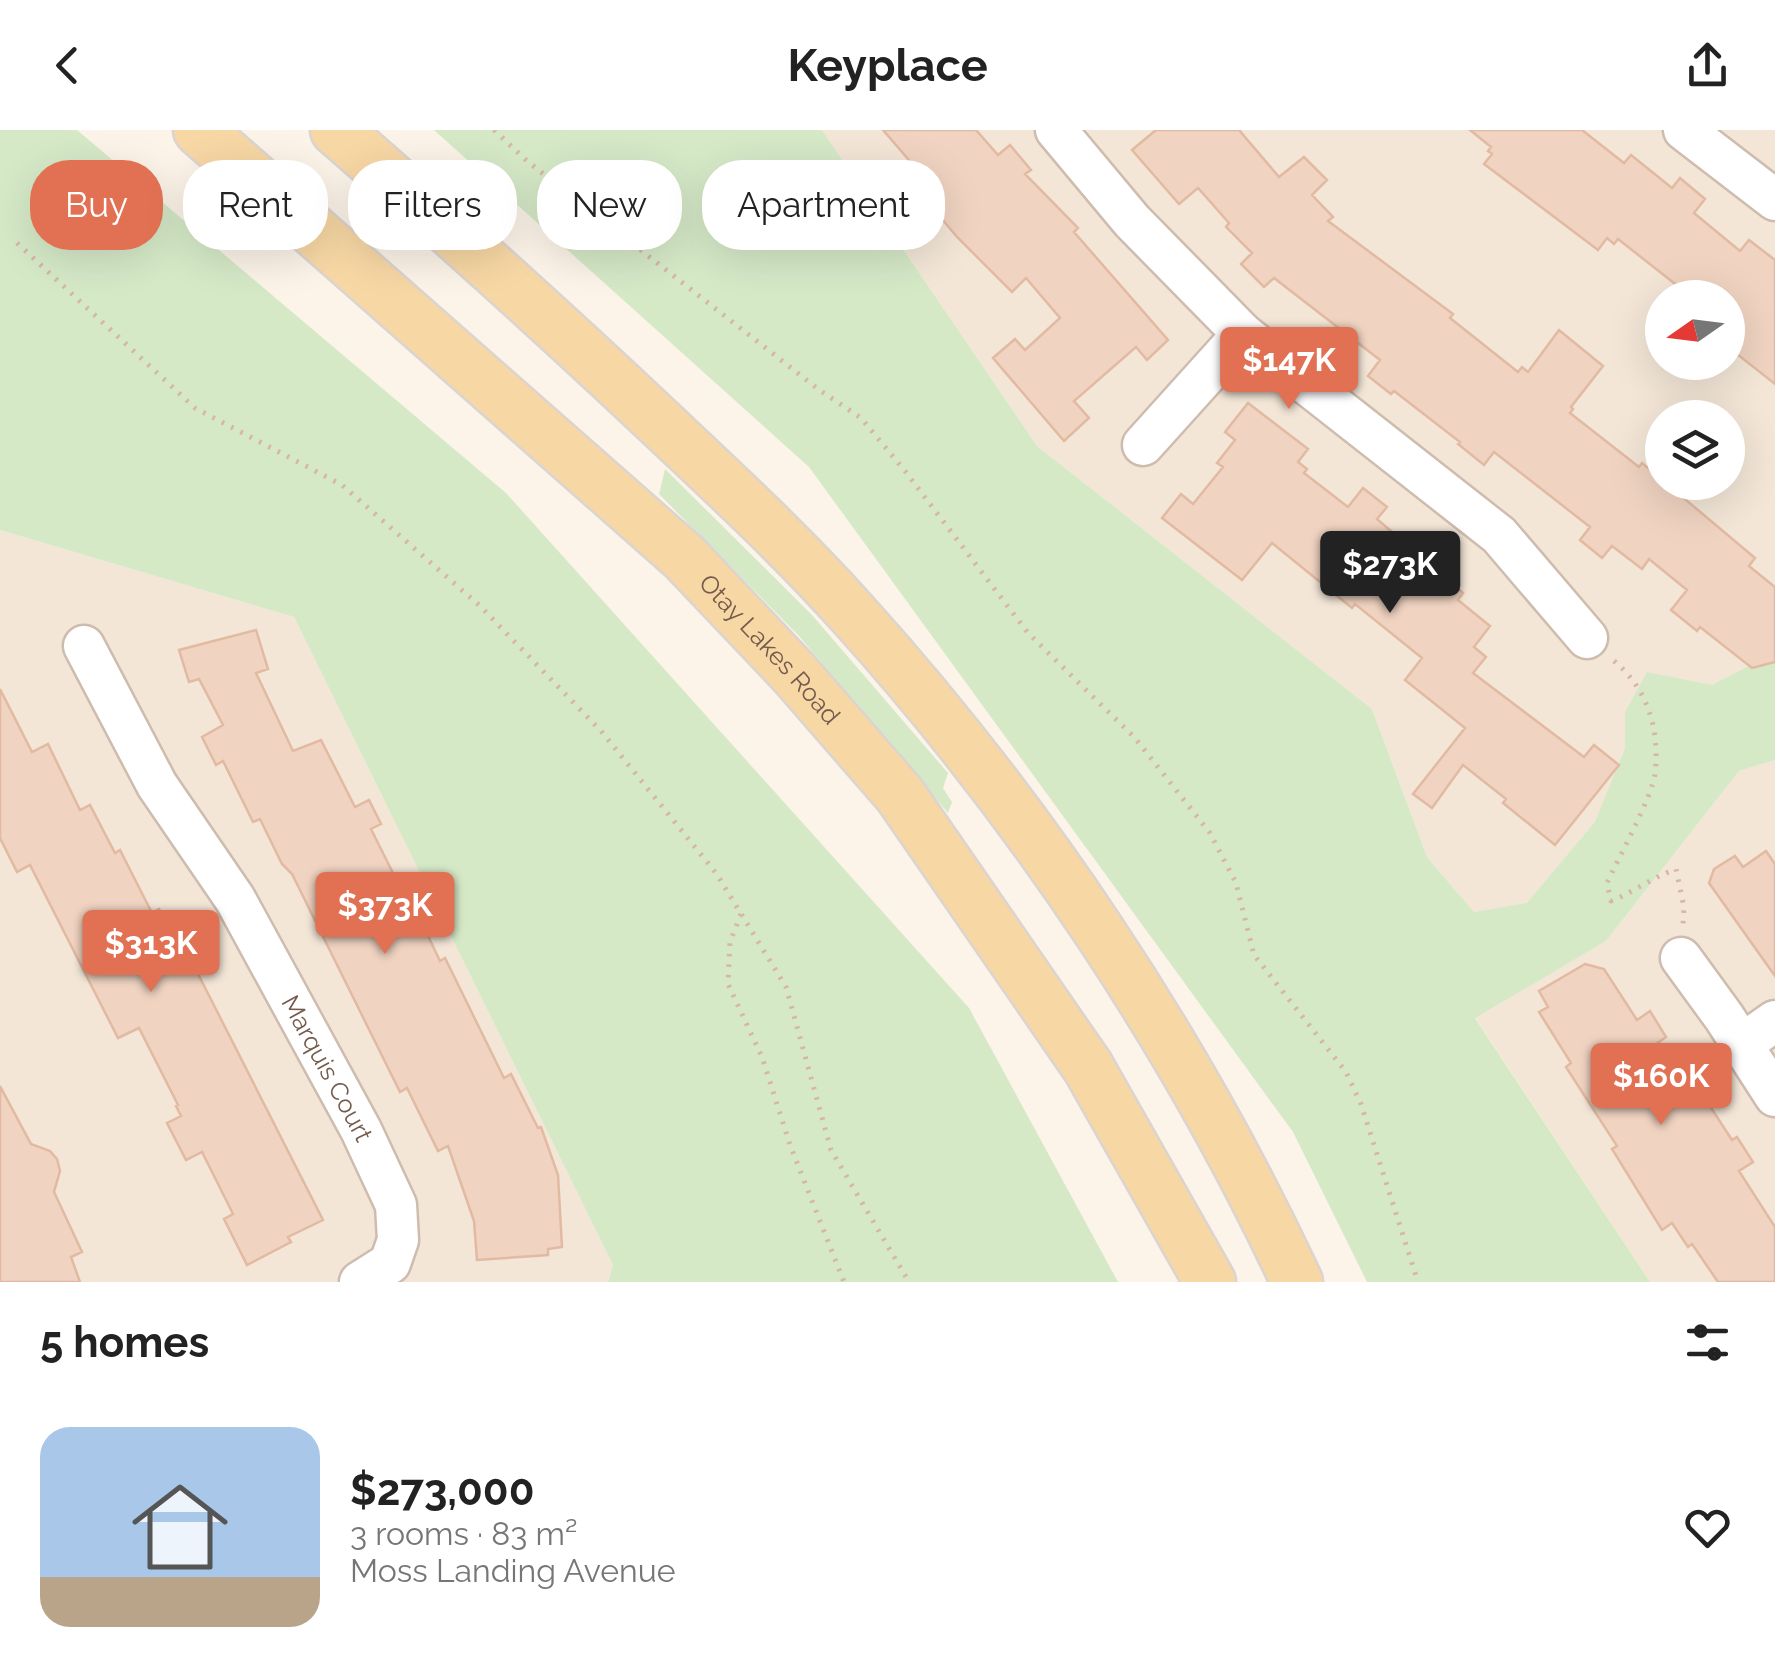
<!DOCTYPE html>
<meta charset="utf-8">
<style>
body{margin:0;font-family:Raleway,sans-serif;background:#f2f2f2;color:#222;height:100vh;display:flex;flex-direction:column;font-size:38px;white-space:nowrap}
*{box-sizing:border-box;margin:0}
p{font-size:32px;color:#767676}
.icon{flex:none;width:55px;height:55px;fill:none;stroke:currentColor;stroke-width:2;stroke-linecap:round;stroke-linejoin:round}
.map{position:relative;height:1152px;overflow:hidden}
.sheet{display:flex;flex-direction:column;background:#fff;flex:1}
.sheet>*{flex:none}
.guide{position:absolute;left:30px;top:30px;width:1000px;height:90px;display:flex;gap:20px}
.needle{width:65px;rotate:256deg}
.tools{position:absolute;left:1645px;top:150px;display:grid;gap:20px}
.tools a{display:grid;place-items:center;width:100px;height:100px;border-radius:50%;background:#fff;box-shadow:0 10px 40px #0002;font-size:50px}
.price{position:absolute;translate:-50% -85px;padding:0 22px;border-radius:10px;background:#e17152;color:#fff;font-size:32px;line-height:65px;filter:drop-shadow(0 2px 5px #0008)}
.price::after{content:'';position:absolute;left:50%;top:60px;width:30px;height:22px;margin-left:-15px;background:inherit;clip-path:polygon(0 0,100% 0,50% 100%)}
.price.active{background:#222;color:#fff}
ul{padding:0;list-style:none}
li{display:flex;align-items:center;gap:30px;height:250px;padding:0 40px}
li+li{border-top:2px solid #e0e0e0}
li span{display:grid;place-items:center;flex:none;width:280px;height:200px;border-radius:30px;color:#555}
li>.icon{margin-inline-start:auto}
span .icon{width:120px;height:120px;fill:#fffc;stroke-width:1}
li b{font-size:42px}
h2{display:flex;justify-content:space-between;align-items:center;height:120px;padding:0 40px;font-size:42px}
.pill{padding:0 35px;border-radius:40px;background:#fff;box-shadow:0 10px 40px #0002;font-size:35px;line-height:90px}
.pill.active{background:#e17152;color:#fff}
header{display:flex;justify-content:space-between;align-items:center;height:130px;padding:0 40px;background:#fff;font-size:45px;font-weight:700}
.map>svg:first-child{display:block}
.residential{fill:#f3e6d7;fill-rule:evenodd}
.green{fill:#d5e9c7}
.building{fill:#f0d3c1;stroke:#e2baa2;stroke-width:2.5}
.lines{fill:none;stroke-linecap:round;stroke-linejoin:round}
.minor-casing{stroke:#cebcae;stroke-width:45}
.major-casing{stroke:#dbd4d1;stroke-width:55}
.path{stroke:#d6b6a4;stroke-width:5;stroke-dasharray:2.5 8;stroke-linecap:butt}
.minor{stroke:#fff;stroke-width:40}
.major{stroke:#f7d7a4;stroke-width:50}
.labels{text-anchor:middle;stroke-width:8;stroke-linejoin:round;paint-order:stroke}
.street-label{font-size:25px;fill:#755b4d;stroke:#fef8ef}
</style>
<header><svg class="icon" aria-label="back" viewBox="0 0 24 24"><path d="M15 5l-7 7 7 7"/></svg>Keyplace<svg class="icon" aria-label="share" viewBox="0 0 24 24"><path d="M12 15V3M7 8l5-5 5 5M5 13v7h14v-7"/></svg></header>
<div class="map">
<svg width="1775" height="1152" viewBox="0 0 1775 1152">
<rect width="100%" height="100%" fill="#fcf4e8"/>
<path class="residential" d="M 822,0 L 1775,0 L 1775,522 L 1712,555 L 1625,582 L 1625,618 L 1596,692 L 1527,774 L 1474,782 L 1427,727 L 1372,579 L 1037,316 ZM 1662,168 L 1728,168 L 1728,232 L 1662,232 ZM 1662,288 L 1728,288 L 1728,352 L 1662,352 Z
M 0,400 L 294,487 L 613,1135 L 608,1152 L 0,1152 Z
M 1775,630 L 1775,1152 L 1650,1152 L 1475,887 L 1606,811 L 1739,641 Z"/>
<path class="green" d="M 0,0 L 77,0 L 506,363 L 969,878 L 1118,1152 L 608,1152 L 613,1135 L 294,487 L 0,400 Z
M 434,0 L 822,0 L 1037,316 L 1372,579 L 1427,727 L 1474,782 L 1527,773 L 1595,692 L 1625,618 L 1625,582 L 1647,542 L 1712,555 L 1775,522 L 1775,630 L 1739,641 L 1606,811 L 1475,888 L 1650,1152 L 1367,1152 L 1293,1002 L 809,337 Z
M 665,339 L 812,485 L 948,643 L 943,658 L 952,672 L 948,683 L 799,506 L 659,364 Z"/>
<path class="building" d="M 883,0 L 976,0 L 998,25 L 1010,15 L 1031,40 L 1025,44 L 1078,98 L 1074,102 L 1168,210 L 1147,230 L 1136,217 L 1074,271 L 1089,288 L 1064,311 L 993,228 L 1015,209 L 1025,220 L 1060,188 L 1026,148 L 1012,162 L 957,107 L 911,52 L 921,44 Z
M 1156,0 L 1239,0 L 1279,47 L 1304,27 L 1327,50 L 1312,65 L 1333,87 L 1328,91 L 1453,184 L 1450,188 L 1518,242 L 1522,237 L 1528,242 L 1559,200 L 1603,236 L 1571,277 L 1573,279 L 1570,283 L 1639,337 L 1642,333 L 1755,428 L 1749,436 L 1775,457 L 1775,532 L 1752,538 L 1700,497 L 1697,501 L 1671,480 L 1687,460 L 1649,429 L 1642,439 L 1612,416 L 1602,428 L 1580,410 L 1590,397 L 1494,322 L 1484,335 L 1458,314 L 1460,312 L 1394,261 L 1391,264 L 1368,246 L 1380,230 L 1274,148 L 1264,157 L 1241,134 L 1252,123 L 1226,97 L 1229,93 L 1198,58 L 1179,74 L 1132,20 Z
M 1470,0 L 1582,0 L 1624,33 L 1631,25 L 1672,58 L 1680,48 L 1705,69 L 1694,83 L 1740,121 L 1749,110 L 1775,130 L 1775,254 L 1728,217 L 1728,168 L 1693,168 L 1618,109 L 1614,114 L 1607,108 L 1598,120 L 1484,34 L 1492,24 L 1488,21 L 1491,17 Z
M 1248,273 L 1308,319 L 1298,332 L 1307,339 L 1304,343 L 1348,377 L 1363,358 L 1387,377 L 1377,389 L 1463,463 L 1458,470 L 1490,496 L 1474,517 L 1486,527 L 1473,543 L 1584,627 L 1594,615 L 1619,635 L 1555,715 L 1503,673 L 1506,669 L 1463,635 L 1432,678 L 1413,664 L 1465,598 L 1405,550 L 1422,528 L 1355,474 L 1352,478 L 1272,413 L 1242,450 L 1162,388 L 1181,364 L 1193,374 L 1223,337 L 1217,333 L 1235,310 L 1225,302 Z
M 256,500 L 268,539 L 256,543 L 293,621 L 321,610 L 355,677 L 369,670 L 381,694 L 371,699 L 407,771 L 411,770 L 440,831 L 445,828 L 504,948 L 511,944 L 538,998 L 541,997 L 558,1045 L 562,1117 L 548,1119 L 548,1125 L 477,1130 L 474,1091 L 448,1016 L 438,1021 L 407,958 L 400,962 L 292,744 L 282,734 L 260,689 L 253,692 L 223,631 L 216,635 L 202,607 L 223,595 L 199,549 L 189,552 L 179,520 Z
M 0,559 L 32,622 L 48,614 L 80,680 L 90,675 L 115,723 L 120,720 L 152,783 L 159,779 L 189,839 L 194,836 L 323,1090 L 288,1107 L 291,1112 L 247,1135 L 224,1089 L 233,1084 L 202,1022 L 186,1030 L 167,993 L 181,986 L 176,976 L 178,975 L 139,898 L 118,908 L 30,735 L 17,742 L 0,708 Z
M 1766,721 L 1775,734 L 1775,846 L 1709,753 L 1714,739 L 1735,726 L 1743,737 Z
M 1585,834 L 1604,839 L 1637,890 L 1650,881 L 1666,907 L 1656,914 L 1696,977 L 1706,970 L 1732,1010 L 1737,1007 L 1753,1032 L 1739,1041 L 1775,1097 L 1775,1152 L 1718,1152 L 1692,1114 L 1688,1117 L 1672,1093 L 1662,1100 L 1612,1019 L 1617,1016 L 1566,937 L 1571,933 L 1539,882 L 1548,877 L 1539,861 Z
M 0,956 L 31,1014 L 50,1021 L 57,1029 L 60,1041 L 54,1062 L 82,1122 L 71,1127 L 80,1152 L 0,1152 Z"/>
<g class="lines">
<g class="minor-casing">
<g id="minor">
<path d="M 1056,0 L 1132,91 L 1243,204 L 1499,405 L 1587,508"/>
<path d="M 1684,0 L 1775,70"/>
<path d="M 1143,315 L 1243,204"/>
<path id="s1" d="M 84,516 L 157,655 L 235,769 L 361,1000 L 396,1075 L 398,1110 L 390,1133 L 360,1152"/>
<path d="M 1681,828 L 1724,887 L 1775,966"/>
<path d="M 1742,914 L 1775,891"/>
</g>
</g>
<g class="major-casing">
<g id="major">
<path id="s2" d="M 199,0 L 684,427 L 794,543 L 900,665 L 1088,937 L 1210,1152"/>
<path d="M 336,0 C 445,95 552,191 657,290 C 724,353 791,415 852,483 C 1030,680 1185,912 1297,1152"/>
</g>
</g>
<path class="path" d="M 494,0 L 527,31 L 818,259 L 861,288 L 905,341 L 1028,503 L 1135,608 L 1210,703 L 1236,753 L 1254,825 L 1346,942 L 1361,974 L 1418,1152
M 17,113 L 195,278 L 342,355 L 480,476 L 601,601 L 716,743 L 786,857 L 831,1020 L 909,1152
M 1614,531 C 1648,559 1660,600 1655,644 C 1652,667 1618,729 1607,753 L 1611,771 C 1634,762 1651,748 1676,739 L 1684,777 L 1683,795
M 741,784 L 730,812 L 728,854 L 762,927 L 790,1015 L 844,1152"/>
<use href="#minor" class="minor"/>
<use href="#major" class="major"/>
</g>
<g class="labels">
<g class="street-label">
<text dy="9" stroke="none"><textPath href="#s2" startOffset="772">Otay Lakes Road</textPath></text>
<text dy="9" stroke="none"><textPath href="#s1" startOffset="488">Marquis Court</textPath></text>
</g>
</g>
</svg>
<div class="tools">
<a><svg class="needle" viewBox="-14 -14 28 28"><path d="M0-13l5 13h-10z" fill="#e53935"/><path d="M0 13l5-13h-10z" fill="#767676"/></svg></a>
<a><svg class="icon" aria-label="layers" viewBox="0 0 24 24"><path d="M12 4l9 5-9 5-9-5zM3 14l9 5 9-5"/></svg></a>
</div>
<b class="price" style="left:1289px;top:282px">$147K</b>
<b class="price active" style="left:1390px;top:486px">$273K</b>
<b class="price" style="left:385px;top:827px">$373K</b>
<b class="price" style="left:151px;top:865px">$313K</b>
<b class="price" style="left:1661px;top:998px">$160K</b>
<div class="guide">
<a class="pill active">Buy</a>
<a class="pill">Rent</a>
<a class="pill">Filters</a>
<a class="pill">New</a>
<a class="pill">Apartment</a>
</div>
</div>
<section class="sheet">
<h2>5 homes<svg class="icon" aria-label="filters" viewBox="0 0 24 24"><path d="M4 7h16M4 17h16"/><circle cx="9" cy="7" r="2"/><circle cx="15" cy="17" r="2"/></svg></h2>
<ul>
<li><span style="background:linear-gradient(#a9c7e8 75%,#b9a48a 0)"><svg class="icon" aria-label="home" viewBox="0 0 24 24"><path d="M3 11l9-7 9 7M6 9v11h12V9"/></svg></span><div><b>$273,000</b><p>3 rooms · 83 m²</p><p>Moss Landing Avenue</p></div><svg class="icon" aria-label="heart" viewBox="0 0 24 24"><path d="M12 20l-8-8c-3-5 5-10 8-4 3-6 11-1 8 4z"/></svg></li>
</ul>
</section>
